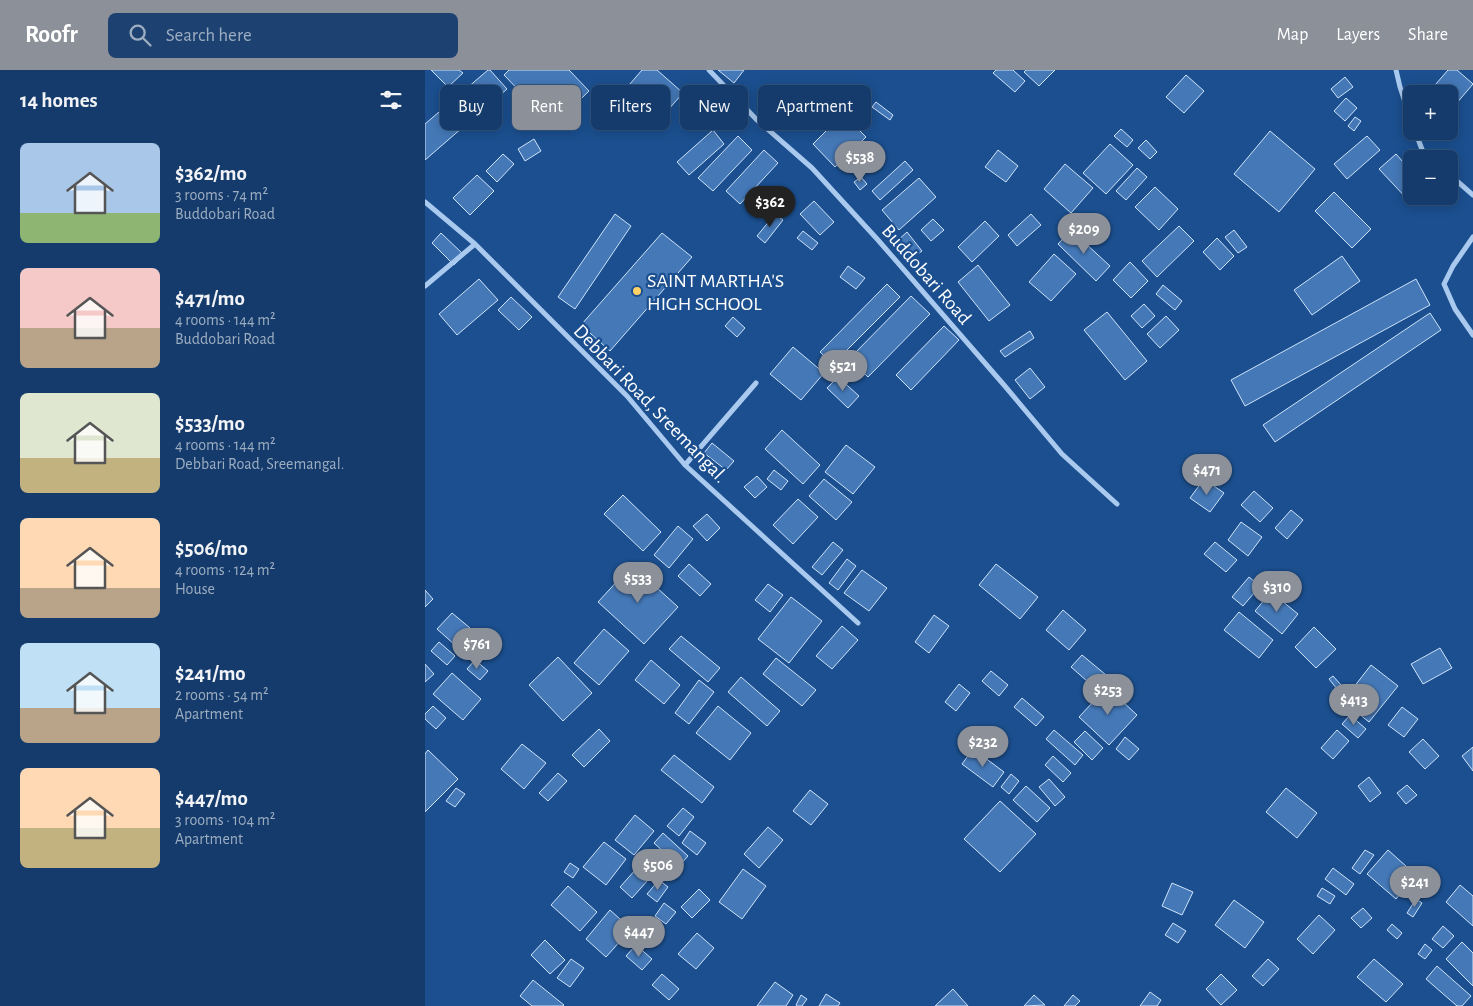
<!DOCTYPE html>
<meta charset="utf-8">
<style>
body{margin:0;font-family:"Alegreya Sans",sans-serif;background:#1d4271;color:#f1f3f6;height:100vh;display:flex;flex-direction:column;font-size:19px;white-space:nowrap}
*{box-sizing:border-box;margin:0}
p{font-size:16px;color:#9dadc1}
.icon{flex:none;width:28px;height:28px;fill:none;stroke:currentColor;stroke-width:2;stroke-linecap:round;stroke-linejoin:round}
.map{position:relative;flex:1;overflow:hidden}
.sheet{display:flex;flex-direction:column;background:#143b6b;width:425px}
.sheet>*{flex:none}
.banner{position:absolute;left:15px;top:15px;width:475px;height:45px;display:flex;gap:10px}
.fabs{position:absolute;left:978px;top:15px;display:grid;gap:10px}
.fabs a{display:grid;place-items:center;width:55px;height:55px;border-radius:8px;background:#143b6b;box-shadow:0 2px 12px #0003,0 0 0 1px #33557e;font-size:25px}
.price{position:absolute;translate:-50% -42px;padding:0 11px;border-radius:18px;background:#8c9099;color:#fff;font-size:16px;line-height:32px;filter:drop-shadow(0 1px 2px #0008)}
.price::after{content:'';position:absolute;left:50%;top:30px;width:15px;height:11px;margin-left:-8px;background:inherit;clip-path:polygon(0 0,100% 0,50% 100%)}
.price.active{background:#222;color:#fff}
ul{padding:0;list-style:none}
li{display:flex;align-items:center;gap:15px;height:125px;padding:0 20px}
li span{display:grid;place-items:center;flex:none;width:140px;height:100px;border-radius:8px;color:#555}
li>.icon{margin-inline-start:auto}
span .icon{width:60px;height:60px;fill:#fffc;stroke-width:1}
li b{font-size:21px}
h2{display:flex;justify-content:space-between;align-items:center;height:60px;padding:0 20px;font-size:21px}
.chip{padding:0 18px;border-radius:8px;background:#143b6b;box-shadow:0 2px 12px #0003,0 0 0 1px #33557e;font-size:18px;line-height:45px}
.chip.active{background:#8c9099;color:#fff}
header{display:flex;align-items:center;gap:30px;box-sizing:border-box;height:70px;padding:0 25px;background:#8c9099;color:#fff}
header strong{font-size:24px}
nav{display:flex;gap:28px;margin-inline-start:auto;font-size:18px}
.search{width:350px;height:45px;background:#1d4271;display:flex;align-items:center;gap:12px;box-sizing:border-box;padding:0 18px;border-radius:8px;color:#9dadc1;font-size:19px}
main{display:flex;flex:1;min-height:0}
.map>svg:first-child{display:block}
.building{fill:#4478b7;stroke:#cfe3fa}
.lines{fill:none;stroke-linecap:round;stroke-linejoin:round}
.street{stroke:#a9c9ee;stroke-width:5}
.poi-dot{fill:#ffd166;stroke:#1b4f8f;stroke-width:2}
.labels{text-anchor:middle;stroke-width:4.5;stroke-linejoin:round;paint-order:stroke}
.street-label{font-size:20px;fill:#fff;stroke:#1b4f8f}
.poi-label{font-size:20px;fill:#fff;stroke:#1b4f8f;text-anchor:start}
</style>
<header>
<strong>Roofr</strong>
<div class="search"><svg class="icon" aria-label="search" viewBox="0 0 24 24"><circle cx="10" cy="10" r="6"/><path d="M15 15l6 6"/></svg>Search here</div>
<nav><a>Map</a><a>Layers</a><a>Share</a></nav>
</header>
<main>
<section class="sheet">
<h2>14 homes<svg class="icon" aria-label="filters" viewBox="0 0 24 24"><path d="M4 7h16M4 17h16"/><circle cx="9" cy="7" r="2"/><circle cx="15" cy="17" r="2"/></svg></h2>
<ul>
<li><span style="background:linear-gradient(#a9c7e8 70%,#8fb573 0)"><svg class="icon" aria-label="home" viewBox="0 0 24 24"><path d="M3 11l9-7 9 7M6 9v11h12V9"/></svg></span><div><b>$362/mo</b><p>3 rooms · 74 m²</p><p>Buddobari Road</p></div></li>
<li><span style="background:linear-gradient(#f6c9c9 60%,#b9a48a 0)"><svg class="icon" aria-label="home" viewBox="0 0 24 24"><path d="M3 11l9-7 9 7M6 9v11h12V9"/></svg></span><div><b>$471/mo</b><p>4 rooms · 144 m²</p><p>Buddobari Road</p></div></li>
<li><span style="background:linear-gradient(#dfe7d0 65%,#c2b280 0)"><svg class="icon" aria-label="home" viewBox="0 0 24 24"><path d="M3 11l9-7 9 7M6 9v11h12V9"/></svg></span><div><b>$533/mo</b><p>4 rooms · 144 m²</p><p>Debbari Road, Sreemangal.</p></div></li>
<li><span style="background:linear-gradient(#ffd9b3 70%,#b9a48a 0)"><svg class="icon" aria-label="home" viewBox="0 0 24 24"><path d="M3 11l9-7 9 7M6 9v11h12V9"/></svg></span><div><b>$506/mo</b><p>4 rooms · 124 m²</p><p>House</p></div></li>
<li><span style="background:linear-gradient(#bfe0f5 65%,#b9a48a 0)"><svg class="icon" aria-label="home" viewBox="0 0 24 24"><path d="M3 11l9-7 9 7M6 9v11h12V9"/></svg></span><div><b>$241/mo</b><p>2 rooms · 54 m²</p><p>Apartment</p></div></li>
<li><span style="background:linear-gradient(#ffd9b3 60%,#c2b280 0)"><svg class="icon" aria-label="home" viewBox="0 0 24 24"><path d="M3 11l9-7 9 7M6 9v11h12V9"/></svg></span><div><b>$447/mo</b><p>3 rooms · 104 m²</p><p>Apartment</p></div></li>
</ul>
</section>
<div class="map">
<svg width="1048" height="936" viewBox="0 0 1048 936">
<rect width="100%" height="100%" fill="#1b4f8f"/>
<path class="building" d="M 6,0 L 34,0 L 38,3 L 23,17 Z
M 63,0 L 65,0 L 82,19 L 0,90 L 0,54 Z
M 84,0 L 144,0 L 164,21 L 128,56 L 79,5 Z
M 217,0 L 232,0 L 258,23 L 226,59 L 192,29 Z
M 293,0 L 319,0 L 309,13 Z
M 571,0 L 588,0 L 600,11 L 590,22 L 568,3 Z
M 601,0 L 630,0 L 614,16 L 599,2 Z
M 1023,0 L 1032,0 L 1048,14 L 1025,41 L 1024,39 L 1024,24 L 1006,24 L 1004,22 Z
M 761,5 L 779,21 L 759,43 L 741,27 Z
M 920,7 L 928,17 L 913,28 L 906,19 Z
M 921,28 L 932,38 L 920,51 L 909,41 Z
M 451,32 L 468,45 L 465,50 L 447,37 Z
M 418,44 L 441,67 L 410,97 L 388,74 Z
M 930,47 L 936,51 L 929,61 L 923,56 Z
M 696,59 L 708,70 L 702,77 L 689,66 Z
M 288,60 L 299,74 L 264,105 L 252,92 Z
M 845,61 L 890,99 L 854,142 L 809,104 Z
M 313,66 L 327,80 L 288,121 L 273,108 Z
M 942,66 L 955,80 L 922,109 L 909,94 Z
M 109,69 L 116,81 L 100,91 L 93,79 Z
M 721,70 L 732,82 L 725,89 L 713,78 Z
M 685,74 L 708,95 L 681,124 L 658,103 Z
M 339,80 L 353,93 L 315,134 L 301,121 Z
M 573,80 L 593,96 L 581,112 L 560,97 Z
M 78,84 L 89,94 L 72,112 L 61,101 Z
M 971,84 L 986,101 L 986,126 L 991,126 L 985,132 L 954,99 Z
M 480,91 L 488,100 L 455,130 L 447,121 Z
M 640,94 L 668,118 L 646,143 L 619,119 Z
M 712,98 L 722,107 L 701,130 L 691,121 Z
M 52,105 L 69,121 L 45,145 L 28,128 Z
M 436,107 L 442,114 L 435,120 L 429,112 Z
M 494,108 L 511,127 L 474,160 L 457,140 Z
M 730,117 L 753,139 L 734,160 L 710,137 Z
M 909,122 L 946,159 L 927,178 L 890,141 Z
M 389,131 L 409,152 L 395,165 L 375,144 Z
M 190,144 L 206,156 L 150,239 L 133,227 Z
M 350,144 L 358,150 L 340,173 L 332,166 Z
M 606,144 L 616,155 L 592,176 L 583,165 Z
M 508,149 L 519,160 L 506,171 L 496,160 Z
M 560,151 L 574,166 L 547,192 L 533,177 Z
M 754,156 L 769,171 L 732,207 L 717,191 Z
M 646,160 L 685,196 L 671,211 L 633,174 Z
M 809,160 L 822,177 L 813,183 L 800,167 Z
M 378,161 L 393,173 L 387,180 L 372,168 Z
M 482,162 L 497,181 L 486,189 L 472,171 Z
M 16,163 L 39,185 L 29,195 L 7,173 Z
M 237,163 L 267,187 L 185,281 L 156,255 Z
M 792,168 L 809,186 L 795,200 L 778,182 Z
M 629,184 L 651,204 L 626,231 L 604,212 Z
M 917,186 L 935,211 L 887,245 L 869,220 Z
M 705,192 L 723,211 L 706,228 L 688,210 Z
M 553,195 L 585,235 L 564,251 L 533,212 Z
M 423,196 L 440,208 L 431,219 L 415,207 Z
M 54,209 L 73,230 L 32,265 L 14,244 Z
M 991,209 L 1005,235 L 820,336 L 806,310 Z
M 462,214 L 475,227 L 408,294 L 395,282 Z
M 738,215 L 757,231 L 750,240 L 731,224 Z
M 486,226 L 505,244 L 443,307 L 424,289 Z
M 86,227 L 107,247 L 94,260 L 73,240 Z
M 719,234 L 730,246 L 717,258 L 706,246 Z
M 682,242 L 722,291 L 700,310 L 659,260 Z
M 1005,243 L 1016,260 L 850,372 L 838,355 Z
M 741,246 L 754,260 L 735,278 L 722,264 Z
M 308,247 L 320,258 L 312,267 L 300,256 Z
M 519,256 L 534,270 L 486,320 L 471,305 Z
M 605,261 L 609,268 L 580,287 L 575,281 Z
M 368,277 L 399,303 L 376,330 L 345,304 Z
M 605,298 L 620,317 L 605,329 L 590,310 Z
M 413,307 L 434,326 L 423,338 L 402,318 Z
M 357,360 L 395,395 L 378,414 L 340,379 Z
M 287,373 L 309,391 L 301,400 L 279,383 Z
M 421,375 L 450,397 L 428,424 L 400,402 Z
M 349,400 L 363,411 L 356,420 L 342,409 Z
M 332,406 L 342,417 L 330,428 L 319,417 Z
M 399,409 L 427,432 L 411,450 L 384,426 Z
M 779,409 L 799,423 L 785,442 L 765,428 Z
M 829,421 L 848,438 L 835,452 L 816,435 Z
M 198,425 L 236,462 L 218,481 L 179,444 Z
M 373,429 L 393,447 L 368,474 L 348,455 Z
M 866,440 L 878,450 L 862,469 L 850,458 Z
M 282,444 L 295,458 L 282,471 L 268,456 Z
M 816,452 L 837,467 L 823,486 L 803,470 Z
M 253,456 L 268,469 L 244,498 L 229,485 Z
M 408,472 L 418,480 L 397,505 L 387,497 Z
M 790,472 L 812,490 L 801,502 L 779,484 Z
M 422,489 L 431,496 L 413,520 L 404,513 Z
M 264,494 L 286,514 L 275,526 L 253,506 Z
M 571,494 L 613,527 L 595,549 L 554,515 Z
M 207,495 L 253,537 L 219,574 L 173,532 Z
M 437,500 L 462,518 L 444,541 L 419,523 Z
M 824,507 L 835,516 L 818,536 L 807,527 Z
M 343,514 L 358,525 L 345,542 L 330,530 Z
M 0,520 L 8,529 L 0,537 Z
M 846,522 L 873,544 L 857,564 L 830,541 Z
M 366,527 L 397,551 L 364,593 L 333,569 Z
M 638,540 L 661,560 L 644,580 L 621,560 Z
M 814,542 L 848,570 L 834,588 L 799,560 Z
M 27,543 L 45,558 L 30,575 L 12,559 Z
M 509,545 L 524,556 L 504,583 L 490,572 Z
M 417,556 L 433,570 L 407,599 L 391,586 Z
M 889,557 L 911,579 L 891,598 L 870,577 Z
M 179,559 L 204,581 L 174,615 L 149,593 Z
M 256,566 L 295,598 L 283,612 L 244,579 Z
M 14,572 L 30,586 L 22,595 L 6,581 Z
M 1015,578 L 1027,598 L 998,614 L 986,594 Z
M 657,585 L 681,605 L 670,618 L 646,597 Z
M 133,587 L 167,623 L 138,651 L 104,615 Z
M 351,588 L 391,620 L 377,636 L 338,604 Z
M 50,590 L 63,601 L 55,610 L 42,599 Z
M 226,590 L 255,615 L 239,634 L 210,610 Z
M 0,594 L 9,604 L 0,612 Z
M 946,595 L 973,616 L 944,652 L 918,631 Z
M 566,601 L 583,615 L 574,626 L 557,611 Z
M 27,603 L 56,629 L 38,650 L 8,624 Z
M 908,606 L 916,615 L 912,619 L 904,609 Z
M 316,607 L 355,641 L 342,656 L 303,622 Z
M 274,610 L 289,622 L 264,654 L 250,643 Z
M 534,614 L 545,623 L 531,641 L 520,632 Z
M 682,617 L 712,645 L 684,675 L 654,647 Z
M 597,628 L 619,647 L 611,656 L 589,637 Z
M 8,636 L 21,648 L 11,659 L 0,649 L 0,644 Z
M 293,636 L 326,663 L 305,690 L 271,663 Z
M 977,637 L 993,649 L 979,667 L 963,655 Z
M 925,645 L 941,659 L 933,668 L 917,654 Z
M 174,659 L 185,671 L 159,697 L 147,685 Z
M 629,660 L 658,685 L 650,695 L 621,669 Z
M 912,660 L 924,671 L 908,689 L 896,678 Z
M 660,661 L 678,678 L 667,690 L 649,672 Z
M 700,667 L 714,679 L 704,690 L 691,679 Z
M 998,669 L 1014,686 L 1000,699 L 984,682 Z
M 97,674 L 121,693 L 99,719 L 76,699 Z
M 1048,677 L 1048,701 L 1037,686 Z
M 548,679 L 579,702 L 568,717 L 537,694 Z
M 3,680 L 33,709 L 0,742 L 0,684 Z
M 249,685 L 289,717 L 277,733 L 236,700 Z
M 628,686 L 646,703 L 638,712 L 620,695 Z
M 133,703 L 142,711 L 123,731 L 114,723 Z
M 586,704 L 594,711 L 584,724 L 576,717 Z
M 944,707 L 956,723 L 945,732 L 933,716 Z
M 624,709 L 640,727 L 630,736 L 614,717 Z
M 982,715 L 992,725 L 981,734 L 972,723 Z
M 601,716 L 625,738 L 612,752 L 588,730 Z
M 31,718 L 40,724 L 30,737 L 21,731 Z
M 861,718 L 892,743 L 872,768 L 841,742 Z
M 385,720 L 403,734 L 386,755 L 368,741 Z
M 575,731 L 611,764 L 575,802 L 539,769 Z
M 258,738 L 269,747 L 254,766 L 242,756 Z
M 210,745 L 229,761 L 209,785 L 190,770 Z
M 343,757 L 358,770 L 334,798 L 319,784 Z
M 265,761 L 281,773 L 272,785 L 257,773 Z
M 238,763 L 263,786 L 254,796 L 229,773 Z
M 179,772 L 201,789 L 181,815 L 158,797 Z
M 228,780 L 240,791 L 207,828 L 195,817 Z
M 940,780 L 949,785 L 935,804 L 927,798 Z
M 963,780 L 991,805 L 971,829 L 942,804 Z
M 145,793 L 154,799 L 148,808 L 139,802 Z
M 908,798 L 929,814 L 921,825 L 900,809 Z
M 318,799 L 341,816 L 317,849 L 294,832 Z
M 234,810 L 243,817 L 232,832 L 222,824 Z
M 747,813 L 768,822 L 757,845 L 737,836 Z
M 1035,815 L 1048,826 L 1048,856 L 1021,832 Z
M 143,816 L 172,842 L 155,861 L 126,835 Z
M 897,818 L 910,826 L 905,834 L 892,826 Z
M 274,819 L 285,830 L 267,848 L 256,837 Z
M 991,829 L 997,833 L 988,847 L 982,843 Z
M 809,830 L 839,852 L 820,878 L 790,855 Z
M 239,833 L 251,842 L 241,854 L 230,846 Z
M 938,838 L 947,848 L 936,858 L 926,848 Z
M 185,840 L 206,859 L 181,887 L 161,869 Z
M 894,845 L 910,860 L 888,884 L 872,869 Z
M 748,853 L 761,861 L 753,873 L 740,865 Z
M 967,854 L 977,863 L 972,869 L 962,860 Z
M 1018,856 L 1029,866 L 1018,878 L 1007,869 Z
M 272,863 L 289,878 L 271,899 L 253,884 Z
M 120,870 L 140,890 L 125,904 L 106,885 Z
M 1037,872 L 1048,883 L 1048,916 L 1021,889 Z
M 1000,874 L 1007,880 L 1000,889 L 993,884 Z
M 211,875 L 227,889 L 217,900 L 201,886 Z
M 146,889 L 159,898 L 145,917 L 132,908 Z
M 843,889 L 854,899 L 838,916 L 827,906 Z
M 949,889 L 978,914 L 961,932 L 932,907 Z
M 1012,896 L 1046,926 L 1037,936 L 1032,936 L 1001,909 Z
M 237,904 L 254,919 L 244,930 L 227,915 Z
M 796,904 L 812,920 L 796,935 L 781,919 Z
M 108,910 L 139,935 L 138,936 L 107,936 L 95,926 Z
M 350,912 L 368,925 L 361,936 L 332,936 Z
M 528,919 L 543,936 L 510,936 Z
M 725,922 L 736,930 L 732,936 L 715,936 Z
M 401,924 L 415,933 L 413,936 L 394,936 Z
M 376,925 L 382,929 L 377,936 L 372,936 L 371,935 Z
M 609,925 L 620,935 L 599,936 Z
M 648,925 L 655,931 L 650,936 L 639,936 Z"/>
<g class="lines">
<path class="street" d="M 284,0 L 331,49 L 387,98 L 453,170 L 579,315 L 637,384 L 692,434
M 971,0 L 975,17 L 986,50
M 990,61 L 998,82 L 1006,89
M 1024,104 L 1048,125
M 0,132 L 50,174 L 202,326 L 260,395 L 433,553
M 1048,167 L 1028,196 L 1019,214 L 1030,239 L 1048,265
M 0,216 L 50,174
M 260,395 L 331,313"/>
</g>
<circle class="poi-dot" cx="212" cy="221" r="5"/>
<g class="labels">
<g class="street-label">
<text transform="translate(502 204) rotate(49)" y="7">Buddobari Road</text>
<text transform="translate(226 333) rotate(46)" y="7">Debbari Road, Sreemangal.</text>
</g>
<g class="poi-label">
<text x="222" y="217">SAINT MARTHA'S<tspan x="222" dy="23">HIGH SCHOOL</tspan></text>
</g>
</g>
</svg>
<div class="fabs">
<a>+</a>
<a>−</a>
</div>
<b class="price" style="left:435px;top:113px">$538</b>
<b class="price active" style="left:345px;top:158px">$362</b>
<b class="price" style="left:659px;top:185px">$209</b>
<b class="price" style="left:418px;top:322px">$521</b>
<b class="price" style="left:782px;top:426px">$471</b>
<b class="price" style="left:213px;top:534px">$533</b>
<b class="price" style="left:852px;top:543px">$310</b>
<b class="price" style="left:52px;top:600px">$761</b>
<b class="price" style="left:683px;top:646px">$253</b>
<b class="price" style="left:929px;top:656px">$413</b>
<b class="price" style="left:558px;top:698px">$232</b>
<b class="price" style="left:233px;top:821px">$506</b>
<b class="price" style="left:990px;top:838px">$241</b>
<b class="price" style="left:214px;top:888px">$447</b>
<div class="banner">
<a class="chip">Buy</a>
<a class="chip active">Rent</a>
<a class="chip">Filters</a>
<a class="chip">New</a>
<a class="chip">Apartment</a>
</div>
</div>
</main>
